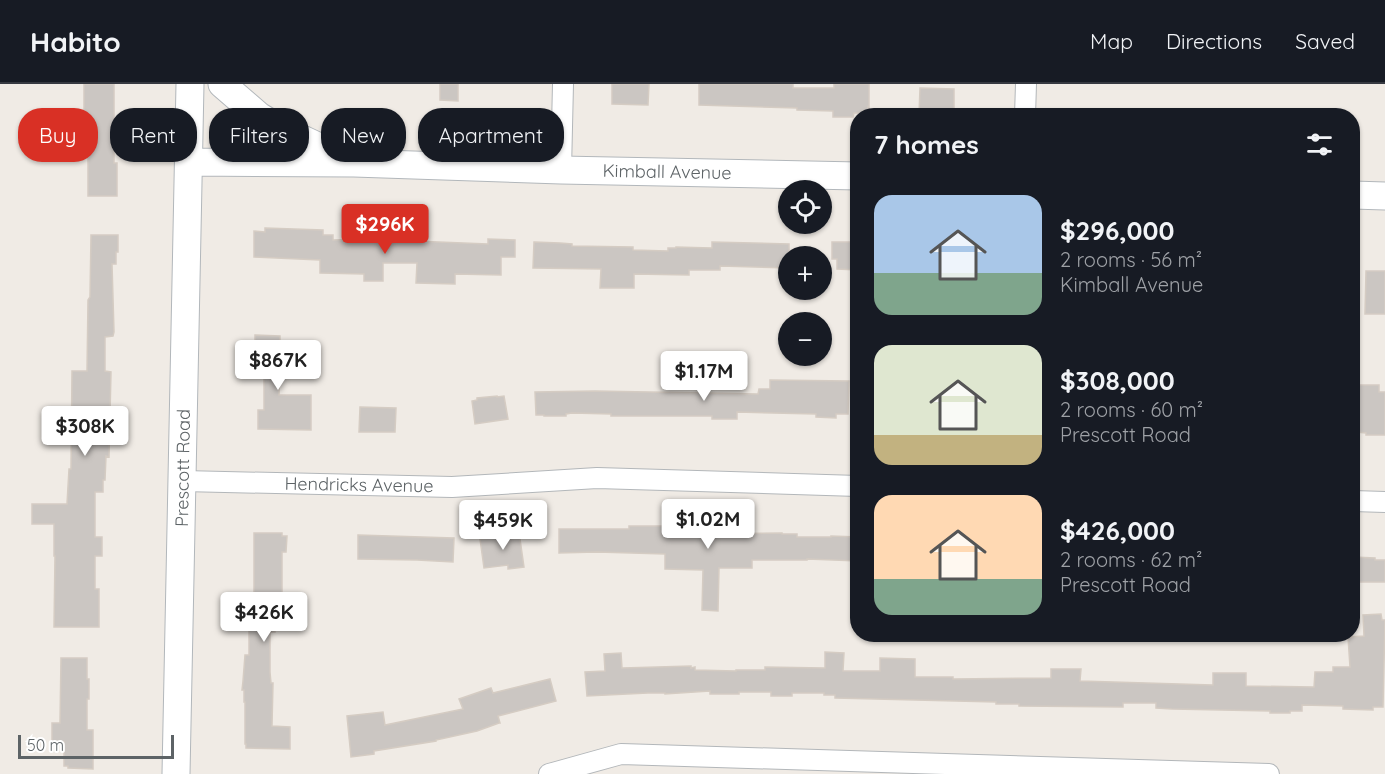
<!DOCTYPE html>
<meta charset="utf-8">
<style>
body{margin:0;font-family:Quicksand,sans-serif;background:#242831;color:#f1f3f6;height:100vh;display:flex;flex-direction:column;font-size:22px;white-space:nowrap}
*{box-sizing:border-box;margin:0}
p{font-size:20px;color:#9ea1a6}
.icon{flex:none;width:33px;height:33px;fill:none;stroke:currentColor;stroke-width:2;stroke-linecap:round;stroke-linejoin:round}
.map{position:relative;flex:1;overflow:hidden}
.drawer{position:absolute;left:850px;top:24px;width:510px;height:534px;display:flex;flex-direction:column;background:#171b24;border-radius:24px;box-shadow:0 2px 4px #0004}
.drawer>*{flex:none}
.guide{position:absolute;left:18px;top:24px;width:570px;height:54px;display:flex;gap:12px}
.tools{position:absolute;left:778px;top:96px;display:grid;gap:12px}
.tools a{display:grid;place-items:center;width:54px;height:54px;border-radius:50%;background:#171b24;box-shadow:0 2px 4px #0004;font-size:30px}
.scale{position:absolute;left:18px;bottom:15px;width:156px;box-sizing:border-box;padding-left:6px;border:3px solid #5d6366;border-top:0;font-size:16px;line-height:21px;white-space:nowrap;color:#5d6366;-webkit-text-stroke:4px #fff;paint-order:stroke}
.price{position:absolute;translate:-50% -51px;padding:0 14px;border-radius:6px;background:#fff;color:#222;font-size:20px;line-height:39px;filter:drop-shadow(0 2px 3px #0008)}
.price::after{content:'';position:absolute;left:50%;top:36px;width:18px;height:14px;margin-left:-9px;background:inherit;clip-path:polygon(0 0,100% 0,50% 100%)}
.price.active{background:#d93025;color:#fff}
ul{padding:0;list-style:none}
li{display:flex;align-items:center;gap:18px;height:150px;padding:0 24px}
li span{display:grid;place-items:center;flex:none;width:168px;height:120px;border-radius:18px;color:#555}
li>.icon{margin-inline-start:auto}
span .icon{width:72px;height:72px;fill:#fffc;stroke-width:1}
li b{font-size:26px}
h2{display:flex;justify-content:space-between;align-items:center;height:72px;padding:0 24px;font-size:26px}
.chip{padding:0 21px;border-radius:24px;background:#171b24;box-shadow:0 2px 4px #0004;font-size:21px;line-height:54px}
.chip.active{background:#d93025;color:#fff}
header{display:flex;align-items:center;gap:36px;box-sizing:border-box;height:84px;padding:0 30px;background:#171b24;border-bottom:2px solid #363941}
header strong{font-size:28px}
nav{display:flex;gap:33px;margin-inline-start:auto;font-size:21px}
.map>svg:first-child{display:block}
.building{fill:#cbc6c2;stroke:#d5ccc3;stroke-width:1.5}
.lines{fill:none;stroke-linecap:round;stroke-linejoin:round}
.street-casing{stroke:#b3b7ba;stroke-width:22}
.secondary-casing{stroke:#b2b7bb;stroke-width:29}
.street{stroke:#fff;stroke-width:20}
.secondary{stroke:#fff;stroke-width:27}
.labels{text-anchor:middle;stroke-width:4.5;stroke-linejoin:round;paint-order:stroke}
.street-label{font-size:18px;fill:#5d6366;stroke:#fff}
</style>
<header>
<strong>Habito</strong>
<nav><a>Map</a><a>Directions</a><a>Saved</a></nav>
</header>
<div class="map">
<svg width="1385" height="690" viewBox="0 0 1385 690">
<rect width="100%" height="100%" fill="#f0ebe5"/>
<path class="building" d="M 84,0 L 114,0 L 114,79 L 117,79 L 117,112 L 88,112 L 88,50 L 84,50 Z
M 440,0 L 458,0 L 458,17 L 440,16 Z
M 612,0 L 649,0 L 648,21 L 612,20 Z
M 699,0 L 793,0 L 793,4 L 834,4 L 834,0 L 869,0 L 869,24 L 868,23 L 868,27 L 863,27 L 863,29 L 854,29 L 853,33 L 833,33 L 833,27 L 797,26 L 797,24 L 699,21 Z
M 920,4 L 954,5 L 954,32 L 919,31 Z
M 265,144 L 323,146 L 323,151 L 333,151 L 333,156 L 365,155 L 488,160 L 488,155 L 515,156 L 515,173 L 501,173 L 501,191 L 455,190 L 455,200 L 416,199 L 417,179 L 383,179 L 383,197 L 364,197 L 364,190 L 320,189 L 320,176 L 254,173 L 254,147 L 265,148 Z
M 91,151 L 118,151 L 118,168 L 116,168 L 116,180 L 112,180 L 114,248 L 113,252 L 105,253 L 105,287 L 111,288 L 109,373 L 106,372 L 105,396 L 103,396 L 103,408 L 95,408 L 95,453 L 102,453 L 102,472 L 95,472 L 95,505 L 99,505 L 99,543 L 54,543 L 55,472 L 54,472 L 54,440 L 32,440 L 32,420 L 67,420 L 69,385 L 71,385 L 72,287 L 87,287 L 88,216 L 90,213 Z
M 534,158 L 560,159 L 572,160 L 572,162 L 633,163 L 633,166 L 668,167 L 668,164 L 676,164 L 676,163 L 712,164 L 712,158 L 789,160 L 789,184 L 720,182 L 720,186 L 689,186 L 689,191 L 634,190 L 634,204 L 600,204 L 601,185 L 533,184 Z
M 832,158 L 858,158 L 858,186 L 837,185 L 837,175 L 832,175 Z
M 1366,187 L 1385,187 L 1385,230 L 1365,230 Z
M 255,251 L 280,252 L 279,311 L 311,311 L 311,346 L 258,345 L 258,326 L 264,326 L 264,290 L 255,290 Z
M 770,296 L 849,297 L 848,330 L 836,330 L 836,334 L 816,333 L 816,330 L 737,328 L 737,335 L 712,335 L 712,332 L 611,332 L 611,330 L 572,329 L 566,330 L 566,332 L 544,332 L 544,331 L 536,331 L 535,308 L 595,307 L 758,310 L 759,305 L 770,305 Z
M 1357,301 L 1379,301 L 1379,308 L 1385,308 L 1385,351 L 1366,351 L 1366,349 L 1356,348 Z
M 497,312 L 497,313 L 504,312 L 508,335 L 475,340 L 472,317 L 477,316 L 477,314 Z
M 360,323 L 396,324 L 395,348 L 359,348 Z
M 629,442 L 679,442 L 679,447 L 696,447 L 696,450 L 782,449 L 782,450 L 797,450 L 797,453 L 831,453 L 831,452 L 858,453 L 858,477 L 807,475 L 807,476 L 752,476 L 752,484 L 719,484 L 718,527 L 702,526 L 703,486 L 665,485 L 665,470 L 597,468 L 559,469 L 559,445 L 629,445 Z
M 519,448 L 524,483 L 508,485 L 508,481 L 484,484 L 480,455 L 491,454 L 491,452 Z
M 254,449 L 282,449 L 282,452 L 287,452 L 286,468 L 282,468 L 282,510 L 285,510 L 284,544 L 275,544 L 275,548 L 270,548 L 270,588 L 271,599 L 273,599 L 272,642 L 290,643 L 290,665 L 246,664 L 246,660 L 245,660 L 245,618 L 244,618 L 244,606 L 242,606 L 243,597 L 245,571 L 249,571 L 249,530 L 246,530 L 246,509 L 254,509 Z
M 358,451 L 454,454 L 453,478 L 417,476 L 358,475 Z
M 1353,473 L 1375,474 L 1375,476 L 1385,476 L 1385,498 L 1353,498 Z
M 1381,530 L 1382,536 L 1385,536 L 1383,623 L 1373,623 L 1373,626 L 1343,625 L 1343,622 L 1302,621 L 1302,627 L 1290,627 L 1290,629 L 1270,629 L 1270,627 L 1172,625 L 1156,624 L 1156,619 L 1123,619 L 1123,623 L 1019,622 L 1019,620 L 996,620 L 996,618 L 835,614 L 835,611 L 824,611 L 824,609 L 792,609 L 792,612 L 771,612 L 771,608 L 739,608 L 739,610 L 710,610 L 710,607 L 665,610 L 665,609 L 648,609 L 587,612 L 585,588 L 605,587 L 604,570 L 621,569 L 622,584 L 691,582 L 691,584 L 695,583 L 695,586 L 736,587 L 736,586 L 765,586 L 765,583 L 825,584 L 825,568 L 844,569 L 843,587 L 880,587 L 880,574 L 915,575 L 915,593 L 953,593 L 953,595 L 1051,594 L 1051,585 L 1081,585 L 1080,597 L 1213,601 L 1213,589 L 1246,589 L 1246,602 L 1314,603 L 1315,588 L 1333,588 L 1333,583 L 1350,583 L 1348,553 L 1364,552 L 1363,531 Z
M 61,574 L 87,574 L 87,595 L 89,595 L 89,615 L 87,615 L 87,646 L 93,646 L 93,685 L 68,684 L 68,682 L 64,682 L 64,658 L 52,657 L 52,639 L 60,639 Z
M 550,595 L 556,617 L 498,632 L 500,639 L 499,639 L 477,647 L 436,656 L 436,657 L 374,667 L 374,670 L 351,673 L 347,632 L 383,628 L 385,641 L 463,625 L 459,615 L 491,604 L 493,609 Z"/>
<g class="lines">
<g class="street-casing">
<path id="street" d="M 1025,32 L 1026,0
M 561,86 L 563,0
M 183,397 L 452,403 L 597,394 L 858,402
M 1353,417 L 1385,418
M 549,690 L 621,670 L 1269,690"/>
</g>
<g class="secondary-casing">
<path id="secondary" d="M 222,0 L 259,32 L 279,44 L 345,75
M 189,78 L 354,79 L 561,86 L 858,92
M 1353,111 L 1385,112
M 176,690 L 190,0"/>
</g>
<use href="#street" class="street"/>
<use href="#secondary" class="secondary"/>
</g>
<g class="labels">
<g class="street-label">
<text transform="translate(667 88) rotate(1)" y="6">Kimball Avenue</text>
<text transform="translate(183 384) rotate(-89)" y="6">Prescott Road</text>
<text transform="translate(359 401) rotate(1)" y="6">Hendricks Avenue</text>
</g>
</g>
</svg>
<div class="tools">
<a><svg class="icon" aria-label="locate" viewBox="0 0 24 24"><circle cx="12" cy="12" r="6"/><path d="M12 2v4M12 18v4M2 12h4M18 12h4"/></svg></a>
<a>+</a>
<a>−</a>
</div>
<div class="scale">50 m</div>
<b class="price active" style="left:385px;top:171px">$296K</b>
<b class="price" style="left:278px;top:307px">$867K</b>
<b class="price" style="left:704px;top:318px">$1.17M</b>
<b class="price" style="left:85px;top:373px">$308K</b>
<b class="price" style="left:708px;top:466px">$1.02M</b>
<b class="price" style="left:503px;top:467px">$459K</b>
<b class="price" style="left:264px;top:559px">$426K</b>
<div class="guide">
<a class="chip active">Buy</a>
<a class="chip">Rent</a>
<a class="chip">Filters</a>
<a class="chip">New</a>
<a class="chip">Apartment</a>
</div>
<section class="drawer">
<h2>7 homes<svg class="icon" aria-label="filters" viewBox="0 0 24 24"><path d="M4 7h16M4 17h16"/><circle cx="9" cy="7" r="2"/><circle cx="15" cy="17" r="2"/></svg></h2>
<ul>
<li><span style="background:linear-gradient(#a9c7e8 65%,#7fa58c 0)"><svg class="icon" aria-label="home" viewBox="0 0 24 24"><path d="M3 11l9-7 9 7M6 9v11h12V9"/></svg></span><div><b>$296,000</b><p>2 rooms · 56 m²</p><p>Kimball Avenue</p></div></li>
<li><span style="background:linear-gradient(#dfe7d0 75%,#c2b280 0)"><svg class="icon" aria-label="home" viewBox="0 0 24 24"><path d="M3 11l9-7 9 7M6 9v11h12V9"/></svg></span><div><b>$308,000</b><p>2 rooms · 60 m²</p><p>Prescott Road</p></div></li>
<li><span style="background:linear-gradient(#ffd9b3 70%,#7fa58c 0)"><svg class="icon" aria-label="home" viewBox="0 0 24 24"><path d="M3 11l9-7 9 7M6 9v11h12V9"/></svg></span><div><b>$426,000</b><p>2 rooms · 62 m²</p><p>Prescott Road</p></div></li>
</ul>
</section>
</div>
